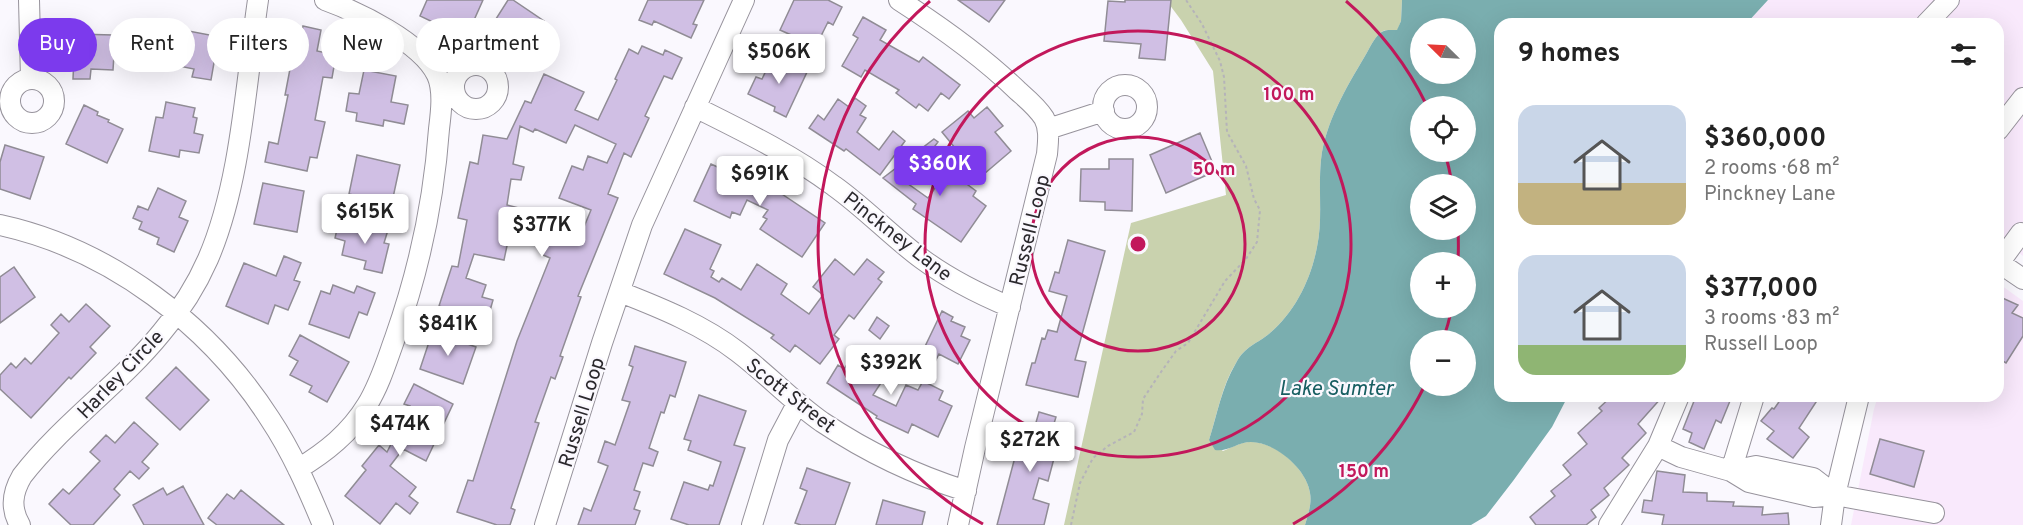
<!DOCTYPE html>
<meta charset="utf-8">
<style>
body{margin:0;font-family:Overpass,sans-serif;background:#f2f2f2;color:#222;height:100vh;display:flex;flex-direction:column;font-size:22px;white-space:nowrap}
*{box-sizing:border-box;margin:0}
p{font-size:20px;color:#767676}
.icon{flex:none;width:33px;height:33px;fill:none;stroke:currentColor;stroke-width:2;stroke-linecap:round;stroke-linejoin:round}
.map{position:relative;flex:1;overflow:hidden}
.side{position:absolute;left:1494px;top:18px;width:510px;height:384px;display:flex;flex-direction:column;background:#fff;border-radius:18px;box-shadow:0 6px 24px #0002}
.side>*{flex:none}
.hud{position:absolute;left:18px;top:18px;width:570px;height:54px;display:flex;gap:12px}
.needle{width:39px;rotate:294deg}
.fabs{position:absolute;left:1410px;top:18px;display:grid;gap:12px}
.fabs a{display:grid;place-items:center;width:66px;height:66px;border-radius:50%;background:#fff;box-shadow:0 6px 24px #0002;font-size:30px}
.price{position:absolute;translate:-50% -51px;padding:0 14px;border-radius:6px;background:#fff;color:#222;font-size:20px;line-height:39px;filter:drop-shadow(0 2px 3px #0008)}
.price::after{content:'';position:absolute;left:50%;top:36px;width:18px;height:14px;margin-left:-9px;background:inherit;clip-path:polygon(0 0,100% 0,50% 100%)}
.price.on{background:#7c3aed;color:#fff}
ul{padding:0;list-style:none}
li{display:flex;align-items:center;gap:18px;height:150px;padding:0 24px}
li span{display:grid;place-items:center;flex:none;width:168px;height:120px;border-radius:18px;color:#555}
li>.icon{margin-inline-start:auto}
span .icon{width:72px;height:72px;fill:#fffc;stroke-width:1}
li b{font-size:26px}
h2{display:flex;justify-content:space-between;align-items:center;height:72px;padding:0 24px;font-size:26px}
.chip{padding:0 21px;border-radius:27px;background:#fff;box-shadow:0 6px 24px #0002;font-size:21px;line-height:54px}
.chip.on{background:#7c3aed;color:#fff}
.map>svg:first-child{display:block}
.commercial{fill:#f9e9fc}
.green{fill:#c9d2ae}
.water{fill:#7aaeaf;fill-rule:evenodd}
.building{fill:#d0bfe4;stroke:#908c95;stroke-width:1.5}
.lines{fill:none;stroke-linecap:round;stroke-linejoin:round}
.minor-casing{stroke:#97939c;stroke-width:22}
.path{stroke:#b5b3b9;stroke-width:2;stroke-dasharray:3 3;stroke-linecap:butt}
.minor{stroke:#fff;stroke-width:20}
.ring{fill:none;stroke:#c2185b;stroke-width:3}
.labels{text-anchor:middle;stroke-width:4.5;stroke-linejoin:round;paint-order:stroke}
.street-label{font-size:20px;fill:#2b292d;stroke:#faf8fe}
.water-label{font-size:21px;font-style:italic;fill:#175e61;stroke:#faf8fe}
.centre{fill:#c2185b;stroke:#faf8fe;stroke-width:3}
.ring-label{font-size:18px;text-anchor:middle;font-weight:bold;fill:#c2185b;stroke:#faf8fe;stroke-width:4.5;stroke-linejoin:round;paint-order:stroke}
</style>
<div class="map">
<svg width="2023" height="525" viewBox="0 0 2023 525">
<rect width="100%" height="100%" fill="#faf8fe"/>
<path class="commercial" d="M 1768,0 L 2023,0 L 2023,256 L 1998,238 L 1998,24 L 1746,24 Z
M 1998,283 L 2023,301 L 2023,525 L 1851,525 L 1874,409 L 1878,396 L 1998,396 Z"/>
<path class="green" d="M 1166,0 L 1402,0 L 1401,21 L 1397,31 C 1391,30 1385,29 1380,33 C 1374,38 1369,49 1365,56 C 1346,88 1325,123 1321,160 C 1318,189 1323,219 1317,247 C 1311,279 1295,312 1270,333 C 1257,344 1245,346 1236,363 C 1222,385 1217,415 1209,440 L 1223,451 C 1231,448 1241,442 1249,442 C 1274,440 1307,469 1310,493 C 1312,504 1308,514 1305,525 L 1064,525 L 1131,223 L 1226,195 L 1213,71 L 1181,20 Z"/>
<path class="water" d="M 1402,0 L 1768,0 L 1746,24 L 1500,24 L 1500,396 L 1568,396 L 1552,427 L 1513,481 L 1486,516 L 1471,525 L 1305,525 C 1308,514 1312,504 1310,493 C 1307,469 1275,442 1251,442 C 1238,442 1228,452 1215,450 L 1209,440 C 1217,415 1222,386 1236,363 C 1245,346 1257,344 1270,333 C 1295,312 1311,279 1317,247 C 1323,219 1318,189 1321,160 C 1325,123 1346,88 1365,56 C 1369,49 1374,38 1380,33 C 1385,29 1391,30 1397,30 L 1401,21 ZM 1420,28 L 1466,28 L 1466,74 L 1420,74 ZM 1420,106 L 1466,106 L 1466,152 L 1420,152 ZM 1420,184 L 1466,184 L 1466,230 L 1420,230 ZM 1420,262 L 1466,262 L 1466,308 L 1420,308 ZM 1420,340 L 1466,340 L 1466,386 L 1420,386 Z"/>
<path class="building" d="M 427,0 L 483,0 L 466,38 L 420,16 Z
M 508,0 L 513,0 L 544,21 L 537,33 L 548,40 L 534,63 L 487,33 Z
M 648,0 L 704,0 L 693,24 L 697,25 L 691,38 L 654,21 L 652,25 L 639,20 Z
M 794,0 L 828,0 L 842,7 L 833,25 L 828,22 L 817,44 L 808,40 L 807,42 L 780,30 Z
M 958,0 L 1005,0 L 989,22 Z
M 1125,0 L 1171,0 L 1165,60 L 1139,58 L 1141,44 L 1104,41 L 1108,1 L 1125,2 Z
M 863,17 L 886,30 L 880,40 L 919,62 L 923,57 L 960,85 L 949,99 L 941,93 L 928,111 L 919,104 L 916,108 L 896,93 L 899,90 L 865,70 L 861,77 L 842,66 L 858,38 L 853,35 Z
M 303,26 L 321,30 L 317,51 L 336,55 L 332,78 L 323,77 L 315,120 L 325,122 L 317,158 L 310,157 L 307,171 L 265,162 L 269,142 L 278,144 L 288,95 L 285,95 L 290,69 L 279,67 L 283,47 L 299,50 Z
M 178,29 L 215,36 L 211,56 L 215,57 L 211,80 L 192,77 L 194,69 L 169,64 L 171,51 L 164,49 L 167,36 L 176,38 Z
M 75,34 L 113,35 L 113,40 L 124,40 L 124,54 L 114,54 L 113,70 L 91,69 L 90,79 L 73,79 Z
M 642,46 L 663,55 L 665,50 L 682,58 L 672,79 L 664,76 L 645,116 L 649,118 L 631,157 L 624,153 L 608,194 L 618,198 L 578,296 L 581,297 L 560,356 L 563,357 L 555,379 L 551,377 L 535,422 L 539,423 L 511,508 L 515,510 L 510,525 L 497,525 L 457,512 L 468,480 L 473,481 L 517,341 L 550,258 L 541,254 L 547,240 L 556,243 L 563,227 L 581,234 L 591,210 L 559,198 L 572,166 L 583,170 L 588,156 L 607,163 L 616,144 L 575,125 L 566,143 L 535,129 L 533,132 L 520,126 L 513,164 L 524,167 L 521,180 L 511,179 L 507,205 L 519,208 L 512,242 L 508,241 L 504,260 L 474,254 L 466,278 L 486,285 L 482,297 L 493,300 L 489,314 L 479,311 L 477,318 L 439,306 L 452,266 L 458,267 L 467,220 L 458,218 L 470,162 L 478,164 L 483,135 L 507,139 L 525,101 L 531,103 L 544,74 L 584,92 L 575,110 L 598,120 L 617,80 L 615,79 L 629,49 L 638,54 Z
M 773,56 L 807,72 L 786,117 L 774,111 L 775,107 L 748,94 L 756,77 L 762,79 Z
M 364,70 L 396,76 L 391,102 L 408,105 L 404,124 L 384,120 L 383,126 L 356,121 L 357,113 L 346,111 L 349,93 L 359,94 Z
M 855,98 L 866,106 L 860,115 L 866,118 L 857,132 L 879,150 L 893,131 L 905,141 L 880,175 L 846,149 L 844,151 L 809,128 L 818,115 L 824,120 L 838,99 L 849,107 Z
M 166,102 L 195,108 L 193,117 L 197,118 L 194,133 L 203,135 L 199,153 L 180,150 L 179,157 L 149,151 L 156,117 L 163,118 Z
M 84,105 L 98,112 L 97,115 L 109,120 L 108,122 L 123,129 L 107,163 L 66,144 Z
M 987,107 L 1003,126 L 995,132 L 1011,151 L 984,174 L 968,156 L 964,159 L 942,132 L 968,111 L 974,118 Z
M 1200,133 L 1216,171 L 1166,193 L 1150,155 Z
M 934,139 L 938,142 L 907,183 L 928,198 L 948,170 L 976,191 L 973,196 L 986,206 L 961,242 L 913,209 L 916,204 L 883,178 Z
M 5,145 L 44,157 L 30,199 L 0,189 L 0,162 Z
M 357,155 L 400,165 L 391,207 L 374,204 L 375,200 L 349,194 Z
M 1109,159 L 1133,159 L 1132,211 L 1105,210 L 1105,202 L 1080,201 L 1081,169 L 1109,169 Z
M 711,164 L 739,177 L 743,169 L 765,179 L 764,182 L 825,223 L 802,257 L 760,229 L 767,219 L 763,217 L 768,210 L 747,200 L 740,215 L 732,212 L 730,218 L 694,201 Z
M 263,183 L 304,191 L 297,232 L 254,224 Z
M 158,188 L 186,201 L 179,217 L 188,221 L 174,252 L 157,244 L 159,238 L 139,229 L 142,222 L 133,218 L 138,206 L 148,210 Z
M 350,221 L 388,230 L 384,243 L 389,244 L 382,273 L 364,269 L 366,261 L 342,255 L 345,241 L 335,238 L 338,225 L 348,228 Z
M 685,229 L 721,245 L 710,269 L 714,271 L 711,277 L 719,282 L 722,278 L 741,290 L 757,264 L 787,284 L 781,294 L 809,314 L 823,295 L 813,287 L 835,259 L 854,275 L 867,259 L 884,272 L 878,279 L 882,282 L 854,319 L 849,315 L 834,335 L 839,339 L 820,364 L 795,345 L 790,352 L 771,338 L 774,335 L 715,298 L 664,274 Z
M 1068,240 L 1105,251 L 1075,360 L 1086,362 L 1078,397 L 1026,385 L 1032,363 L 1035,363 L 1042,338 L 1045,339 L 1048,330 L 1057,332 L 1067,296 L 1049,291 L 1055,272 L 1059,273 Z
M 284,256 L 301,263 L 294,280 L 300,282 L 288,310 L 275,305 L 268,324 L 226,306 L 244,263 L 276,276 Z
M 14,267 L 35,297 L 0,323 L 0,277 Z
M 333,285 L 354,293 L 357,286 L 375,293 L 367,315 L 359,312 L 349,338 L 309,324 L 321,291 L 330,294 Z
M 1998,296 L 2018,305 L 2012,313 L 2023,318 L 2023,336 L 2006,363 L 1998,358 Z
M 86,304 L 110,326 L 90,347 L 96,353 L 71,379 L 69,377 L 31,418 L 0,389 L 0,375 L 11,363 L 16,368 L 25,358 L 31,364 L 59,333 L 51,325 L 61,314 L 69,322 Z
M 942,311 L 953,317 L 951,321 L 965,327 L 961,336 L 970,340 L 958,364 L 939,354 L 934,364 L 920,357 Z
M 877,317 L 889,326 L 880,339 L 869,330 Z
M 434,327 L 453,334 L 451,338 L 476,347 L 463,384 L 420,369 Z
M 300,335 L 349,362 L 327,402 L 309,392 L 312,386 L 290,375 L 298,361 L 289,356 Z
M 635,346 L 686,362 L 675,397 L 670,395 L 664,413 L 661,412 L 649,448 L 658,452 L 653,466 L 643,463 L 634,490 L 640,492 L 634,509 L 640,511 L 635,525 L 578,525 L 584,508 L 591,511 L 608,466 L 598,462 L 605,441 L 615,445 L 630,402 L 622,400 L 633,367 L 629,365 Z
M 858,348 L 890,369 L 873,395 L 896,406 L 906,385 L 918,390 L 923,381 L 943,391 L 939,400 L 952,406 L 938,437 L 912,424 L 908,433 L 876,418 L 877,416 L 827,383 L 838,365 L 844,369 Z
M 176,367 L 209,400 L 180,430 L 146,398 Z
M 414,384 L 453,404 L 426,461 L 403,449 L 390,466 L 416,487 L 409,496 L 418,503 L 410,514 L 396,503 L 380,524 L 345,496 L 366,470 L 362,466 L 379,445 L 387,452 L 410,406 L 404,404 Z
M 699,395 L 746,411 L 734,445 L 745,448 L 719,525 L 689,525 L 671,519 L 684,482 L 708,490 L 710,485 L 713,486 L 721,462 L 688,450 L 691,441 L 684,439 Z
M 1612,396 L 1663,396 L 1638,424 L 1646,433 L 1622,458 L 1629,465 L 1604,488 L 1609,495 L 1591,510 L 1596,517 L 1586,525 L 1536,525 L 1530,517 L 1555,496 L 1551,491 L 1571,475 L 1563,465 L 1587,444 L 1578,433 L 1602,411 L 1599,408 Z
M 1696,396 L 1732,396 L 1721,423 L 1716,420 L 1704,449 L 1689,442 L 1692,433 L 1683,429 Z
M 1783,396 L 1820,396 L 1799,428 L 1809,437 L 1793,458 L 1767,439 L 1774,431 L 1761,421 L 1772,408 L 1774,409 Z
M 1039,412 L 1056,417 L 1052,430 L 1061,432 L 1048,481 L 1039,478 L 1033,499 L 1049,504 L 1044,525 L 997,525 L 1019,442 L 1013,441 L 1019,421 L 1035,426 Z
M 134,422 L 158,444 L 142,462 L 149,468 L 139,479 L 130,471 L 114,489 L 120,495 L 93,525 L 71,525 L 49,504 L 63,489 L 69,494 L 100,461 L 90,452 L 106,435 L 115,443 Z
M 1880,439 L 1924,451 L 1914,487 L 1870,474 Z
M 807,468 L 850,483 L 835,525 L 801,525 L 795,523 L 807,491 L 800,488 Z
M 1657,471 L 1685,475 L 1683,492 L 1707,493 L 1707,501 L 1734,502 L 1733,506 L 1763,507 L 1762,515 L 1788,513 L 1789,525 L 1662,525 L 1664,515 L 1642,512 L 1644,500 L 1652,501 Z
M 183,486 L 204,525 L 144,525 L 133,505 L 163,488 L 167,495 Z
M 241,490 L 284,525 L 217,525 L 208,518 L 227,494 L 234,499 Z
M 883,500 L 925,512 L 922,525 L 876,525 Z"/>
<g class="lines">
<g class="minor-casing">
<path id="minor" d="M 29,0 L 31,79
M 899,0 C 941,27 982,56 1018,91 C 1027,99 1037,107 1044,118 C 1050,129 1048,142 1047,154 L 975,448 L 958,525
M 1926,24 L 1949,0
M454 87a22 22 0 1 1 44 0a22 22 0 1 1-44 0Z
M10 101a22 22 0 1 1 44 0a22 22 0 1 1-44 0Z
M1103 107a22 22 0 1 1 44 0a22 22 0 1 1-44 0Z
M 695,107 C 743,131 791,154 834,186 C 865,208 891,236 922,259 C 949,279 979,294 1010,307
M 1048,129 L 1104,111
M 1998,130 L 2023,98
M 0,225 C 110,249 210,325 270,419 C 292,452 308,489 323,525
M 1998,262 L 2023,279
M 1999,263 L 2021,233
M 620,292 C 661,308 703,325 738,352 C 767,374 792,401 822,422 C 867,452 915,475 966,491
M 1658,446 L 1681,457 L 1731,471 L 1749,482 L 1814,497 L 1835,495 L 1934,513
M 298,469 C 326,452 350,433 367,405 C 380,384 387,360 395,338 C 419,270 434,200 439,129 C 441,113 444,90 437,75 C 421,42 358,12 325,0
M 1731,471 L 1756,466 L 1813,478 L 1835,495
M 1731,471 L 1754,396
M 20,525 C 10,508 12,493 22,476 C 63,423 120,384 162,332 C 180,311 197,284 208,259 C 241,183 246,82 258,0
M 545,525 L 602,343 L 642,225 L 744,0
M 752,525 L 778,440 L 797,404
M 1609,525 L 1658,446 L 1679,396
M 1831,525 L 1835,495 L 1859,396"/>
</g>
<path class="path" d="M 1071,525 L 1080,483 L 1093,458 L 1108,446 L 1134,432 L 1142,414 L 1143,399 L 1161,372 L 1176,351 L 1188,343 L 1225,281 L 1246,259 L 1257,242 L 1260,210 L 1254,199 L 1246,166 L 1227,132 L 1224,77 L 1220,61 L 1202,24 L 1186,0"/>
<use href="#minor" class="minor"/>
</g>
<g class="ring">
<circle cx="1138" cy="244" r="107"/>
<circle cx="1138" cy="244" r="213"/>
<path d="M1452 308A320 320 0 0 1 1443 340M1424 387A320 320 0 0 1 1293 524M983 524A320 320 0 0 1 930 1M1346 1A320 320 0 0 1 1427 106M1445 153A320 320 0 0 1 1452 183M1458 230A320 320 0 0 1 1458 261"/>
</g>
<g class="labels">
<g class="street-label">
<text transform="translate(1029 230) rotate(-76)" y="7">Russell Loop</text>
<text transform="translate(898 236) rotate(38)" y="7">Pinckney Lane</text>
<text transform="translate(120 374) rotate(-46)" y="7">Harley Circle</text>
<text transform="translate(791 395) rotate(38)" y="7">Scott Street</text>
<text transform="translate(581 412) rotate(-73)" y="7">Russell Loop</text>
</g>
<g class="water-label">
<text x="1336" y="395">Lake Sumter</text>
</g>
</g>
<circle cx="1138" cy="244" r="9" class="centre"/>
<g class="ring-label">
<text x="1289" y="100">100 m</text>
<text x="1214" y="175">50 m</text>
<text x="1364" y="477">150 m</text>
</g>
</svg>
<div class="fabs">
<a><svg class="needle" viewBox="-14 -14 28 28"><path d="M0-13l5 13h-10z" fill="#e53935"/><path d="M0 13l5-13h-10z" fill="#767676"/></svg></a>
<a><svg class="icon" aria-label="locate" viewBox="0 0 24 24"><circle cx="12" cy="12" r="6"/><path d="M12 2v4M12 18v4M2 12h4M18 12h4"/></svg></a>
<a><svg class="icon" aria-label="layers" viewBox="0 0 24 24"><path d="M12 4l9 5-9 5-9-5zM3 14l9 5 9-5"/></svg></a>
<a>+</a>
<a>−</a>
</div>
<b class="price" style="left:779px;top:85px">$506K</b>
<b class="price on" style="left:940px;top:197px">$360K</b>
<b class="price" style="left:760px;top:207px">$691K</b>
<b class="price" style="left:365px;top:245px">$615K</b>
<b class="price" style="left:542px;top:258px">$377K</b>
<b class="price" style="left:448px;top:357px">$841K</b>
<b class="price" style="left:891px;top:396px">$392K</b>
<b class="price" style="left:400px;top:457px">$474K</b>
<b class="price" style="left:1030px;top:473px">$272K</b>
<div class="hud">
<a class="chip on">Buy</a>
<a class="chip">Rent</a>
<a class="chip">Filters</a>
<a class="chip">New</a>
<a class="chip">Apartment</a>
</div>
<section class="side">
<h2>9 homes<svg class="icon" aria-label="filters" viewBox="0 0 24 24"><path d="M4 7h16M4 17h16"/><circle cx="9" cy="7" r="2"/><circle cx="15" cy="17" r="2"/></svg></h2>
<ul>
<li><span style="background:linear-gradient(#c9d6e8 65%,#c2b280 0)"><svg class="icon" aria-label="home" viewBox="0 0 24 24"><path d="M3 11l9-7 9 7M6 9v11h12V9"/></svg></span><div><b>$360,000</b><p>2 rooms · 68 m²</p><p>Pinckney Lane</p></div></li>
<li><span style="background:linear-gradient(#c9d6e8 75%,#8fb573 0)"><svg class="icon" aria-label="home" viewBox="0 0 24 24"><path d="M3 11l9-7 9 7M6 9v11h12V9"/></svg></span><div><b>$377,000</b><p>3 rooms · 83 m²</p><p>Russell Loop</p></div></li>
</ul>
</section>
</div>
